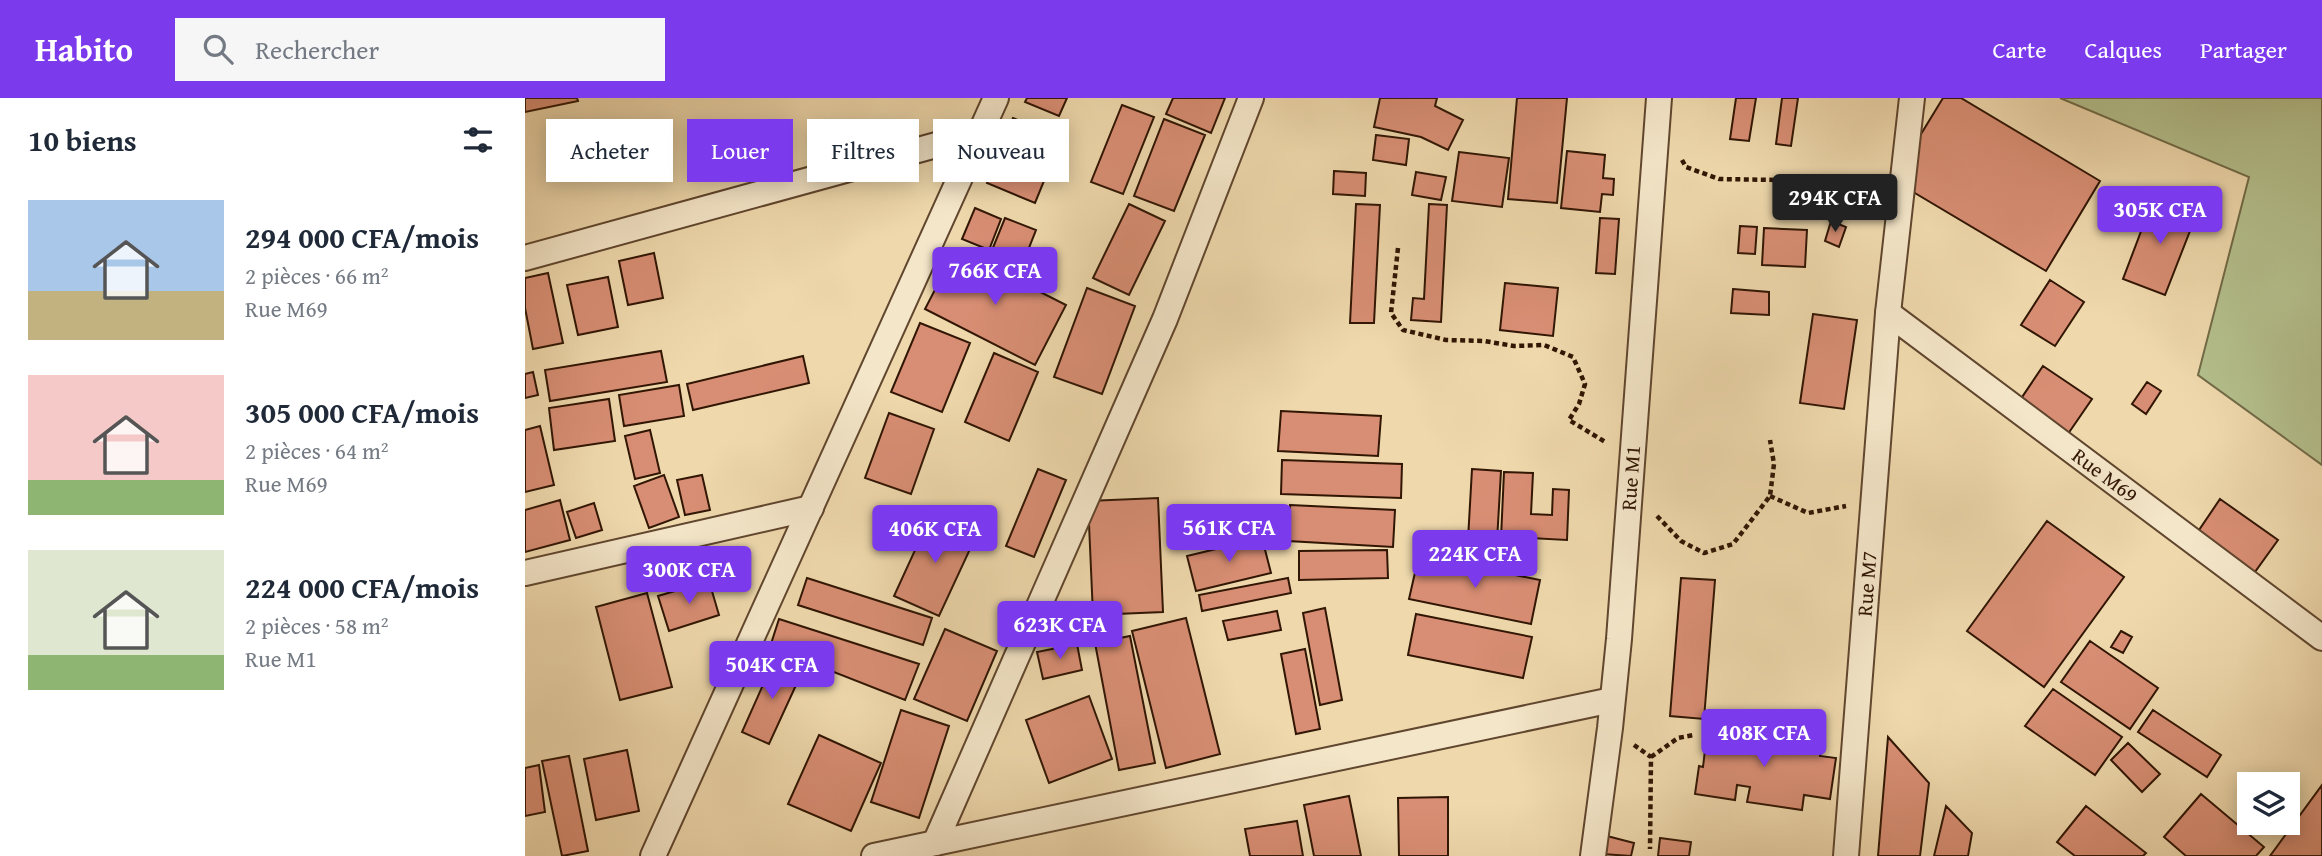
<!DOCTYPE html>
<html lang="fr">
<meta charset="utf-8">
<style>
body{margin:0;font-family:"Gentium Book Plus",serif;background:#f6f6f7;color:#1f2937;height:100vh;display:flex;flex-direction:column;font-size:26px;white-space:nowrap}
*{box-sizing:border-box;margin:0}
p{font-size:23px;color:#747a83}
.icon{flex:none;width:38px;height:38px;fill:none;stroke:currentColor;stroke-width:2;stroke-linecap:round;stroke-linejoin:round}
.map{position:relative;flex:1;overflow:hidden}
.sheet{display:flex;flex-direction:column;background:#fff;width:525px}
.sheet>*{flex:none}
.guide{position:absolute;left:21px;top:21px;width:665px;height:63px;display:flex;gap:14px}
.buttons{position:absolute;left:1712px;top:674px;display:grid;gap:14px}
.buttons a{display:grid;place-items:center;width:63px;height:63px;border-radius:0px;background:#fff;box-shadow:0 4px 18px #0003;font-size:35px}
.price{position:absolute;translate:-50% -60px;padding:0 16px;border-radius:7px;background:#7c3aed;color:#fff;font-size:23px;line-height:46px;filter:drop-shadow(0 2px 4px #0008)}
.price::after{content:'';position:absolute;left:50%;top:42px;width:21px;height:16px;margin-left:-10px;background:inherit;clip-path:polygon(0 0,100% 0,50% 100%)}
.price.on{background:#222;color:#fff}
ul{padding:0;list-style:none}
li{display:flex;align-items:center;gap:21px;height:175px;padding:0 28px}
li span{display:grid;place-items:center;flex:none;width:196px;height:140px;border-radius:0px;color:#555}
li>.icon{margin-inline-start:auto}
span .icon{width:84px;height:84px;fill:#fffc;stroke-width:1}
li b{font-size:30px}
h2{display:flex;justify-content:space-between;align-items:center;height:84px;padding:0 28px;font-size:30px}
.pill{padding:0 24px;border-radius:0px;background:#fff;box-shadow:0 4px 18px #0003;font-size:24px;line-height:63px}
.pill.on{background:#7c3aed;color:#fff}
header{display:flex;align-items:center;gap:42px;box-sizing:border-box;height:98px;padding:0 35px;background:#7c3aed;color:#fff}
header strong{font-size:33px}
nav{display:flex;gap:38px;margin-inline-start:auto;font-size:24px}
.search{width:490px;height:63px;background:#f6f6f7;display:flex;align-items:center;gap:18px;box-sizing:border-box;padding:0 24px;border-radius:0px;color:#747a83;font-size:26px}
main{display:flex;flex:1;min-height:0}
.map>svg:first-child{display:block}
.green{fill:#b4c08d;stroke:#726b48;stroke-width:2}
.building{fill:#d88e74;stroke:#311604;stroke-width:2}
.lines{fill:none;stroke-linecap:round;stroke-linejoin:round}
.minor-casing{stroke:#60462e;stroke-width:28}
.path{stroke:#311604;stroke-width:4.5;stroke-dasharray:5 3.5;stroke-linecap:butt}
.minor{stroke:#f4e6c9;stroke-width:24}
.labels{text-anchor:middle;stroke-width:7;stroke-linejoin:round;paint-order:stroke}
.street-label{font-size:21px;fill:#311604;stroke:#f4e6c9}
</style>
<header>
<strong>Habito</strong>
<div class="search"><svg class="icon" aria-label="search" viewBox="0 0 24 24"><circle cx="10" cy="10" r="6"/><path d="M15 15l6 6"/></svg>Rechercher</div>
<nav><a>Carte</a><a>Calques</a><a>Partager</a></nav>
</header>
<main>
<section class="sheet">
<h2>10 biens<svg class="icon" aria-label="filters" viewBox="0 0 24 24"><path d="M4 7h16M4 17h16"/><circle cx="9" cy="7" r="2"/><circle cx="15" cy="17" r="2"/></svg></h2>
<ul>
<li><span style="background:linear-gradient(#a9c7e8 65%,#c2b280 0)"><svg class="icon" aria-label="home" viewBox="0 0 24 24"><path d="M3 11l9-7 9 7M6 9v11h12V9"/></svg></span><div><b>294 000 CFA/mois</b><p>2 pièces · 66 m²</p><p>Rue M69</p></div></li>
<li><span style="background:linear-gradient(#f6c9c9 75%,#8fb573 0)"><svg class="icon" aria-label="home" viewBox="0 0 24 24"><path d="M3 11l9-7 9 7M6 9v11h12V9"/></svg></span><div><b>305 000 CFA/mois</b><p>2 pièces · 64 m²</p><p>Rue M69</p></div></li>
<li><span style="background:linear-gradient(#dfe7d0 75%,#8fb573 0)"><svg class="icon" aria-label="home" viewBox="0 0 24 24"><path d="M3 11l9-7 9 7M6 9v11h12V9"/></svg></span><div><b>224 000 CFA/mois</b><p>2 pièces · 58 m²</p><p>Rue M1</p></div></li>
</ul>
</section>
<div class="map">
<svg width="1797" height="758" viewBox="0 0 1797 758">
<rect width="100%" height="100%" fill="#eed8ac"/>
<filter id="stains"><feTurbulence type="fractalNoise" baseFrequency=".00286" numOctaves="4"/><feColorMatrix values="0 0 0 0 .2 0 0 0 0 .09 0 0 0 0 .02 0 0 0 .5 -.17"/></filter>
<radialGradient id="worn" r=".72"><stop offset=".6" stop-color="#630" stop-opacity="0"/><stop offset="1" stop-color="#630" stop-opacity=".3"/></radialGradient>
<path class="green" d="M 1535,0 L 1797,0 L 1797,367 L 1673,277 L 1724,79 Z"/>
<path class="building" d="M 0,0 L 52,0 L 53,3 L 0,14 Z
M 502,0 L 542,0 L 534,18 L 500,4 Z
M 648,0 L 700,0 L 686,35 L 641,16 Z
M 855,0 L 912,0 L 910,8 L 938,22 L 923,52 L 896,39 L 849,29 Z
M 992,0 L 1042,0 L 1032,105 L 983,101 Z
M 1211,0 L 1231,0 L 1224,43 L 1205,41 Z
M 1257,0 L 1273,0 L 1266,48 L 1251,46 Z
M 1418,0 L 1436,0 L 1575,83 L 1521,173 L 1368,82 Z
M 597,7 L 629,19 L 598,96 L 566,84 Z
M 488,20 L 539,41 L 526,70 L 475,49 Z
M 639,21 L 680,37 L 649,113 L 609,98 Z
M 851,37 L 884,41 L 881,67 L 848,62 Z
M 1042,53 L 1080,57 L 1078,80 L 1089,81 L 1088,97 L 1077,96 L 1075,114 L 1036,110 Z
M 934,54 L 984,60 L 977,109 L 927,103 Z
M 472,59 L 521,78 L 510,105 L 462,85 Z
M 809,73 L 841,75 L 840,98 L 808,96 Z
M 891,74 L 921,79 L 916,102 L 887,97 Z
M 1629,99 L 1672,115 L 1640,197 L 1598,181 Z
M 604,106 L 640,123 L 604,197 L 568,180 Z
M 831,106 L 855,107 L 849,225 L 825,225 Z
M 904,106 L 922,107 L 916,224 L 886,222 L 888,200 L 899,201 Z
M 450,110 L 476,121 L 464,152 L 437,141 Z
M 480,120 L 511,132 L 496,170 L 465,157 Z
M 1075,120 L 1094,121 L 1090,176 L 1071,175 Z
M 1306,123 L 1321,129 L 1314,149 L 1300,143 Z
M 1215,128 L 1232,129 L 1230,156 L 1213,155 Z
M 1239,130 L 1282,132 L 1280,169 L 1237,167 Z
M 431,151 L 541,207 L 510,267 L 400,211 Z
M 129,155 L 138,200 L 103,207 L 94,163 Z
M 23,175 L 38,245 L 8,251 L 0,210 L 0,180 Z
M 83,179 L 93,229 L 53,237 L 42,187 Z
M 1525,182 L 1559,204 L 1530,248 L 1496,227 Z
M 980,185 L 1033,190 L 1028,238 L 975,232 Z
M 562,190 L 610,208 L 577,296 L 529,279 Z
M 1208,191 L 1244,194 L 1244,217 L 1206,215 Z
M 1288,216 L 1332,222 L 1319,311 L 1275,305 Z
M 395,225 L 445,245 L 417,314 L 366,294 Z
M 136,253 L 142,284 L 25,303 L 20,272 Z
M 469,255 L 513,274 L 484,343 L 440,324 Z
M 278,258 L 284,285 L 168,312 L 162,286 Z
M 1518,268 L 1567,301 L 1534,349 L 1485,317 Z
M 8,274 L 13,297 L 0,300 L 0,276 Z
M 1622,284 L 1636,293 L 1621,316 L 1607,306 Z
M 154,287 L 159,318 L 99,328 L 94,297 Z
M 84,301 L 90,343 L 29,352 L 24,310 Z
M 756,313 L 856,318 L 853,358 L 753,353 Z
M 364,315 L 409,331 L 386,396 L 340,380 Z
M 15,328 L 29,387 L 0,394 L 0,332 Z
M 125,332 L 135,375 L 110,381 L 100,338 Z
M 757,362 L 877,366 L 876,400 L 756,396 Z
M 513,371 L 541,382 L 509,459 L 481,448 Z
M 947,371 L 976,373 L 971,461 L 942,459 Z
M 979,374 L 1008,375 L 1006,416 L 1027,417 L 1028,391 L 1044,392 L 1042,442 L 1005,440 L 1003,463 L 975,462 Z
M 139,377 L 154,419 L 124,430 L 109,388 Z
M 177,377 L 185,412 L 160,417 L 152,382 Z
M 633,400 L 638,514 L 568,517 L 563,403 Z
M 1695,401 L 1753,442 L 1727,478 L 1670,438 Z
M 35,402 L 45,442 L 0,454 L 0,412 Z
M 69,405 L 77,432 L 51,440 L 42,414 Z
M 765,407 L 870,412 L 868,449 L 763,443 Z
M 407,415 L 452,436 L 414,518 L 369,498 Z
M 1522,423 L 1599,479 L 1519,589 L 1442,533 Z
M 737,440 L 746,475 L 671,493 L 662,458 Z
M 862,452 L 863,480 L 774,482 L 774,453 Z
M 894,457 L 1015,482 L 1006,526 L 884,501 Z
M 282,480 L 407,520 L 398,547 L 273,507 Z
M 763,480 L 766,495 L 677,513 L 674,497 Z
M 1156,480 L 1190,482 L 1179,621 L 1145,618 Z
M 184,483 L 194,517 L 144,533 L 133,498 Z
M 122,495 L 147,589 L 95,602 L 71,509 Z
M 800,510 L 817,602 L 795,607 L 778,515 Z
M 752,513 L 756,532 L 703,542 L 698,523 Z
M 891,516 L 1007,539 L 998,580 L 883,557 Z
M 661,520 L 695,656 L 641,670 L 607,533 Z
M 254,521 L 394,566 L 380,602 L 245,549 Z
M 420,531 L 472,553 L 442,623 L 389,601 Z
M 1596,533 L 1607,539 L 1598,555 L 1586,549 Z
M 605,538 L 630,665 L 594,672 L 570,545 Z
M 1565,543 L 1633,590 L 1605,631 L 1536,584 Z
M 552,546 L 557,572 L 518,581 L 512,554 Z
M 780,551 L 795,631 L 771,636 L 756,556 Z
M 250,560 L 278,572 L 244,646 L 217,634 Z
M 1528,591 L 1597,639 L 1570,677 L 1500,628 Z
M 564,598 L 587,661 L 524,685 L 501,622 Z
M 376,612 L 424,628 L 394,720 L 346,704 Z
M 1628,612 L 1696,657 L 1682,679 L 1613,634 Z
M 1183,627 L 1240,635 L 1238,649 L 1264,653 L 1266,637 L 1298,642 L 1295,658 L 1311,660 L 1305,701 L 1279,697 L 1277,712 L 1222,704 L 1225,689 L 1212,687 L 1210,702 L 1170,696 L 1174,668 L 1178,669 Z
M 294,637 L 356,665 L 326,733 L 263,706 Z
M 1363,639 L 1404,685 L 1395,758 L 1353,758 Z
M 1603,645 L 1635,676 L 1617,694 L 1586,662 Z
M 102,652 L 114,713 L 71,722 L 59,661 Z
M 44,658 L 63,753 L 37,758 L 17,663 Z
M 14,667 L 20,714 L 0,718 L 0,670 Z
M 1797,687 L 1797,758 L 1745,758 Z
M 1676,696 L 1739,749 L 1731,758 L 1661,758 L 1639,739 Z
M 824,698 L 836,758 L 789,758 L 779,707 Z
M 923,699 L 923,758 L 874,758 L 873,700 Z
M 1421,708 L 1447,735 L 1443,758 L 1409,758 Z
M 1561,708 L 1621,755 L 1618,758 L 1550,758 L 1532,744 Z
M 772,723 L 778,758 L 725,758 L 720,731 Z
M 1082,738 L 1109,745 L 1106,758 L 1077,756 Z
M 1135,740 L 1166,744 L 1164,758 L 1133,758 Z"/>
<g class="lines">
<g class="minor-casing">
<g id="minor">
<path d="M 0,160 L 455,35"/>
<path id="s1" d="M 1363,215 L 1797,540"/>
<path d="M 0,475 L 286,410"/>
<path d="M 410,745 L 640,221 L 726,0"/>
<path d="M 128,758 L 471,0"/>
<path d="M 349,758 L 1087,602"/>
<path id="s2" d="M 1068,758 L 1085,630 L 1094,541 L 1134,0"/>
<path id="s3" d="M 1321,758 L 1363,215 L 1387,0"/>
</g>
</g>
<path class="path" d="M 1157,62 L 1161,69 L 1194,81 L 1255,82
M 873,150 L 866,215 L 878,232 L 921,242 L 959,243 L 989,248 L 1019,247 L 1048,259 L 1060,286 L 1054,306 L 1044,322 L 1082,345
M 1245,398 L 1283,415 L 1321,408
M 1132,418 L 1156,443 L 1179,455 L 1208,446 L 1245,398 L 1249,366 L 1245,342
M 1109,647 L 1126,659 L 1125,751
M 1126,659 L 1153,640 L 1169,637"/>
<use href="#minor" class="minor"/>
</g>
<g class="labels">
<g class="street-label">
<text dy="7" stroke="none"><textPath href="#s1" startOffset="271">Rue M69</textPath></text>
<text dy="7" stroke="none"><textPath href="#s2" startOffset="380">Rue M1</textPath></text>
<text dy="7" stroke="none"><textPath href="#s3" startOffset="273">Rue M7</textPath></text>
</g>
</g>
<rect width="100%" height="100%" filter="url(#stains)"/>
<rect width="100%" height="100%" fill="url(#worn)"/>
</svg>
<div class="buttons">
<a><svg class="icon" aria-label="layers" viewBox="0 0 24 24"><path d="M12 4l9 5-9 5-9-5zM3 14l9 5 9-5"/></svg></a>
</div>
<b class="price on" style="left:1310px;top:136px">294K CFA</b>
<b class="price" style="left:1635px;top:148px">305K CFA</b>
<b class="price" style="left:470px;top:209px">766K CFA</b>
<b class="price" style="left:704px;top:466px">561K CFA</b>
<b class="price" style="left:410px;top:467px">406K CFA</b>
<b class="price" style="left:950px;top:492px">224K CFA</b>
<b class="price" style="left:164px;top:508px">300K CFA</b>
<b class="price" style="left:535px;top:563px">623K CFA</b>
<b class="price" style="left:247px;top:603px">504K CFA</b>
<b class="price" style="left:1239px;top:671px">408K CFA</b>
<div class="guide">
<a class="pill">Acheter</a>
<a class="pill on">Louer</a>
<a class="pill">Filtres</a>
<a class="pill">Nouveau</a>
</div>
</div>
</main>
